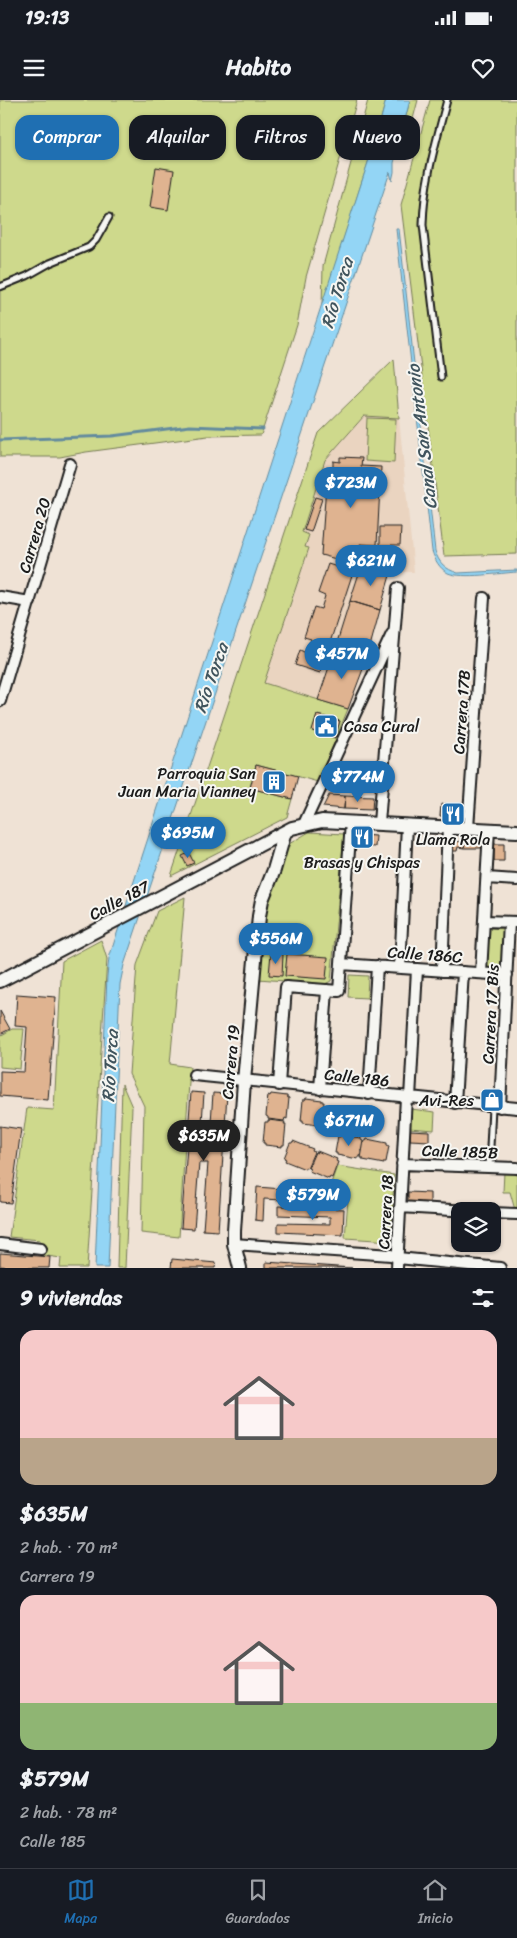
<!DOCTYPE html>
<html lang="es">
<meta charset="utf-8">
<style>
body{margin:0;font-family:Sriracha,sans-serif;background:#20242c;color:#f1f3f6;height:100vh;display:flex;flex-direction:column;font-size:19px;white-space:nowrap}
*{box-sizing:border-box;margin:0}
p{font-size:16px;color:#9ea1a6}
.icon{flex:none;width:28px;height:28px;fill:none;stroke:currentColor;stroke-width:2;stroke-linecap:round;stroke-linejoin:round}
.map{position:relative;height:1168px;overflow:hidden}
.drawer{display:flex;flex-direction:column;background:#171b24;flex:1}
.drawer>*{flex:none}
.top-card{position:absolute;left:15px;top:15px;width:488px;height:45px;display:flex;gap:10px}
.fabs{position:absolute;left:451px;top:1102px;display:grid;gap:10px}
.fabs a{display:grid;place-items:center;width:50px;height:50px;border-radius:10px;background:#171b24;box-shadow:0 1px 4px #0004;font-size:25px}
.price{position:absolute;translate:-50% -42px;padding:0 11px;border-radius:18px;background:#1f6fb2;color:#fff;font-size:16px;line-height:32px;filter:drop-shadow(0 1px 2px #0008)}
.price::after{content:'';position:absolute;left:50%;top:30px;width:15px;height:11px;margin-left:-8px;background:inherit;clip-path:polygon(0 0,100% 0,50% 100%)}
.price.active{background:#222;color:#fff}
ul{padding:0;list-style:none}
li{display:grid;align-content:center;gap:10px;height:265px;padding:0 20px}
li span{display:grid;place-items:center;height:155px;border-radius:15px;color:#555}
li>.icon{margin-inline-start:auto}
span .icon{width:90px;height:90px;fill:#fffc;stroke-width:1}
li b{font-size:21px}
h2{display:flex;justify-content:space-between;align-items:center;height:60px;padding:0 20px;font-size:21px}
.pill{padding:0 18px;border-radius:15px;background:#171b24;box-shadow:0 1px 4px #0004;font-size:18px;line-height:45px}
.pill.active{background:#1f6fb2;color:#fff}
.status{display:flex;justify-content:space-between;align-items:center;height:35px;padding:0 25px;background:#171b24;direction:ltr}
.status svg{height:14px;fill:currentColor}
header{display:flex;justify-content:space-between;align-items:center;height:65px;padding:0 20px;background:#171b24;font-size:22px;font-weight:700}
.tab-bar{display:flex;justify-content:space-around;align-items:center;height:70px;border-top:1px solid #363941;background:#171b24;font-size:14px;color:#9ea1a6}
.tab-bar a{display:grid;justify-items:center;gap:2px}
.tab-bar .active{color:#1f6fb2}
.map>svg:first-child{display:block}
.built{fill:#ead4c0}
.green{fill:#ced98c;stroke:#757a54;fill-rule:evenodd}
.water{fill:#93d5f5;stroke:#638b9e}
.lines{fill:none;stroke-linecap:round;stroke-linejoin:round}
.stream{stroke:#638b9e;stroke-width:3}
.building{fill:#dfb390;stroke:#1c1c1c}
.service-casing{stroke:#1c1c1c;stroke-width:9}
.minor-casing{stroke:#1c1c1c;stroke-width:14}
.tertiary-casing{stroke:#1c1c1c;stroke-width:16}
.service{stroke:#f6f6f2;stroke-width:5}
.minor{stroke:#f6f6f2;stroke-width:10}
.tertiary{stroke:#f6f6f2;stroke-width:12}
.labels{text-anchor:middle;stroke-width:4;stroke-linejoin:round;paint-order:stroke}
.street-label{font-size:16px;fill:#1c1c1c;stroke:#f6f6f2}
.poi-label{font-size:16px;fill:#1c1c1c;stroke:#f6f6f2;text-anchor:end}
.water-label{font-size:18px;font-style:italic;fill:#40545d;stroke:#f6f6f2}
</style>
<div class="status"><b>19:13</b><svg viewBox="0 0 49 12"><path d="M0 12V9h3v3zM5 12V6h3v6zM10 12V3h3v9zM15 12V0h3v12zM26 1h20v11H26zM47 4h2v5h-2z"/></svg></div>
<header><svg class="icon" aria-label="menu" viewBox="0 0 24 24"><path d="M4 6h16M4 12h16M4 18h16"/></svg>Habito<svg class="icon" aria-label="heart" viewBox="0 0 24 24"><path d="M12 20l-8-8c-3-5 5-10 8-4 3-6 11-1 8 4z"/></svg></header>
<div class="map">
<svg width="517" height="1168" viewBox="0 0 517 1168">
<rect width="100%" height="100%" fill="#efe2d5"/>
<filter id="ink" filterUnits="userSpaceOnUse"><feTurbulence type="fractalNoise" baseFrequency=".02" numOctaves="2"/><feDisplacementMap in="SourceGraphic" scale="10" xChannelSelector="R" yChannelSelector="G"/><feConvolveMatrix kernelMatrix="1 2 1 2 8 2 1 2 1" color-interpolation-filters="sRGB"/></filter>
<g filter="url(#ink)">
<path class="built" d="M 364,316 L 399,318 L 414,472 L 391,472 L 362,464 L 318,600 L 264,583 L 309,448 L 305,447 L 301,433 L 325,360 Z"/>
<path class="green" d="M 0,0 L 357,0 L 306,177 L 297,225 L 261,335 L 208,336 L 86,352 L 60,357 L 0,357 Z
M 368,0 L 386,0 L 374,44 L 322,206 L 323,166 Z
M 410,0 L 418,0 L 404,53 L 397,51 Z
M 430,0 L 517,0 L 517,454 L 444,456 L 401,105 Z
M 394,259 L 399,318 L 364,316 L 325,360 L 302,432 L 309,435 L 305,447 L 309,448 L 264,583 L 348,609 L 318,682 L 256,665 L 250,688 L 292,699 L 287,717 L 171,776 L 318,333 ZM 317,615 L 340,621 L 335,637 L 313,631 Z
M 367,318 L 396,319 L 394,363 L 365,361 Z
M 309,732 L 344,734 L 331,881 L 325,884 L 258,879 L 263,816 L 278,777 L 285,751 L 289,744 Z
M 185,797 L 170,964 L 190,967 L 179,1137 L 141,1133 L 144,1006 L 129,974 L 137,865 L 157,811 Z
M 489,828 L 505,829 L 502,873 L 487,872 Z
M 101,840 L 107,859 L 87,1168 L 60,1168 L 61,1158 L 40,1155 L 40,1140 L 9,1137 L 27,1008 L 54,1010 L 62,861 Z
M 349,875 L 368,876 L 367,898 L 348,897 Z
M 12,929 L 24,929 L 20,969 L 0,967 L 0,936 Z
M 122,984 L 132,1007 L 125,1168 L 117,1168 Z
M 411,1009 L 435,1012 L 434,1030 L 409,1028 Z
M 337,1066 L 394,1075 L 391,1141 L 345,1138 L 348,1099 L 328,1092 Z
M 504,1072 L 517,1073 L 517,1110 L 515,1110 L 510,1092 L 503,1092 Z"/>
<path class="water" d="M 386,0 L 410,0 L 394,63 L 394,72 L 392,81 L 390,72 L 124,865 L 120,884 L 108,1168 L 95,1168 L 107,876 L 109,858 L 374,44 Z
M 396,129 L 399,129 L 435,451 C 439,463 445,469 458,473 L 517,470 L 517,472 C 501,473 462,479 448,473 C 439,468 435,460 432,451 Z"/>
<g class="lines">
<path class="stream" d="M 0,340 L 112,336 L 190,326 L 263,329"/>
</g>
<path class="building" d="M 156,67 L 174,70 L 168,110 L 150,107 Z
M 340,357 L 362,358 L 361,366 L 381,367 L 377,445 L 360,444 L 359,465 L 321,455 L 327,371 L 333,371 L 333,361 L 340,362 Z
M 315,397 L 322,399 L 311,432 L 304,430 Z
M 380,427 L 401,427 L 400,445 L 380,445 Z
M 328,464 L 353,472 L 320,573 L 295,565 L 300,550 L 306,553 L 311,539 L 304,537 L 314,507 L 321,509 L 325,496 L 318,493 Z
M 362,464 L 391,472 L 380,510 L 350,501 Z
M 350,501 L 380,510 L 366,561 L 334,552 Z
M 334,552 L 366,561 L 348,609 L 318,600 Z
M 317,615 L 340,621 L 335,638 L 312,631 Z
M 256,665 L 298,676 L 292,699 L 250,688 Z
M 329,695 L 345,696 L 344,709 L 323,707 Z
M 345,696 L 373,697 L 372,710 L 344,709 Z
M 441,704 L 456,705 L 456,716 L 440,716 Z
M 359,735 L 376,736 L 375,747 L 358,746 Z
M 451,741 L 465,742 L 464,748 L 458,747 L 457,751 L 450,751 Z
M 465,742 L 485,743 L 485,748 L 464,748 Z
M 494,744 L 504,744 L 504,761 L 494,761 Z
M 189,753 L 194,763 L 187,766 L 182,756 Z
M 271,853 L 283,854 L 282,876 L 269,875 Z
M 287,854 L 328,857 L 326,879 L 285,876 Z
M 17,894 L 56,897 L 48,1000 L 0,996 L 0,971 L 24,972 L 27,927 L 15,926 Z
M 0,911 L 10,929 L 0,934 Z
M 191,992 L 204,993 L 200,1052 L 209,1052 L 213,993 L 227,994 L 218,1131 L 203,1130 L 208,1063 L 199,1063 L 194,1129 L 181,1128 Z
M 271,994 L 287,996 L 287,997 L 289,998 L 287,1019 L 285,1018 L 284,1021 L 268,1019 L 268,1017 L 266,1016 L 268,995 L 270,996 Z
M 306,998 L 322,1000 L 322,1002 L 324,1002 L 322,1023 L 320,1023 L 319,1025 L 303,1023 L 303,1021 L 301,1021 L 303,1000 L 305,1000 Z
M 268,1020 L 285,1022 L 284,1024 L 286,1024 L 284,1045 L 282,1045 L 282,1047 L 265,1045 L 265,1043 L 263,1043 L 265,1022 L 268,1022 Z
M 0,1026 L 21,1029 L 11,1103 L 0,1102 Z
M 410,1030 L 429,1031 L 429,1041 L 410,1040 Z
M 340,1035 L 361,1038 L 361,1040 L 363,1041 L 360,1057 L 358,1057 L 358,1059 L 337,1055 L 337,1053 L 335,1053 L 338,1036 L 340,1037 Z
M 367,1039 L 387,1043 L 387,1045 L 389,1046 L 386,1062 L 384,1062 L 384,1064 L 363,1060 L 363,1058 L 361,1058 L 364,1041 L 366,1041 Z
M 293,1041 L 313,1049 L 312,1051 L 314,1052 L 307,1068 L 305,1067 L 305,1069 L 285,1061 L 286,1059 L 284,1058 L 290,1043 L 292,1043 Z
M 317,1051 L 337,1059 L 336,1061 L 338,1062 L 332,1078 L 330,1077 L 329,1079 L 309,1071 L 310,1069 L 308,1068 L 315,1052 L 317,1053 Z
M 257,1087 L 283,1089 L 282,1100 L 264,1099 L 263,1121 L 255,1120 Z
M 408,1092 L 430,1093 L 430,1104 L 408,1103 Z
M 278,1106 L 344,1109 L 343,1135 L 278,1132 L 278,1123 L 330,1124 L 330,1117 L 278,1115 Z
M 0,1153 L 50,1157 L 49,1168 L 20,1168 L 0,1166 Z
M 172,1159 L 216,1163 L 215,1168 L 171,1168 Z
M 266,1162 L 352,1168 L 266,1168 Z"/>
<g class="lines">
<g class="service-casing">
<path id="service" d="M 0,187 L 27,176 L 50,163 L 89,147 L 96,140 L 109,117
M 441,277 L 423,125 C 424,81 436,42 447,0
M 489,1067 L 492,1007"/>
</g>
<g class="minor-casing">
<path id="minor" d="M 0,497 L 30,502
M 0,601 L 70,364
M 379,723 L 398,488
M 304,724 L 392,534
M 468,728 L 484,498
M 487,778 L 517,780
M 484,821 L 517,822
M 341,864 L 507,875
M 400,868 L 407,725
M 442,871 L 448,727
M 481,873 L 489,730
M 194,975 L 517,1008
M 279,985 L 286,887 L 339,891 L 351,722
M 320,989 L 327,890
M 369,994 L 377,866
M 410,998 L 417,869
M 455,1003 L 463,872
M 500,1007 L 509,822
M 402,1064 L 517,1068
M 400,1107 L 469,1111
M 492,1113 L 517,1114
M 0,1144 L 41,1149
M 234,1144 L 391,1155 L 398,1158 L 500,1168
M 397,1168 L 406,997"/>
</g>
<g class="tertiary-casing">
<path id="tertiary" d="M 0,881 L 292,728 L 322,721 L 517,731
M 240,1168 L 234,1144 L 234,1131 L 244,981 L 259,816 L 262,800 L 274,770 L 285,732"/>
</g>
<use href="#service" class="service"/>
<use href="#minor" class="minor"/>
<use href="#tertiary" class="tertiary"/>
</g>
</g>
<defs>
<g id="civic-square" transform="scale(1.25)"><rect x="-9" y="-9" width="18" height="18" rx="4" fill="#1f6fb2" stroke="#f6f6f2"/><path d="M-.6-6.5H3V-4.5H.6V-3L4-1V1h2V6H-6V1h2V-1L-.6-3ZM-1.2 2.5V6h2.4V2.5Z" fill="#fff"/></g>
<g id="building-square" transform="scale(1.25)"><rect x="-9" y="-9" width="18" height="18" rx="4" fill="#1f6fb2" stroke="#f6f6f2"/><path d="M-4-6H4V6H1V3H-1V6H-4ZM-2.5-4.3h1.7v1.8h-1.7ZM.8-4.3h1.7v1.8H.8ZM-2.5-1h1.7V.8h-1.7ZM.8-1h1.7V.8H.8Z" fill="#fff"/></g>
<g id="restaurant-square" transform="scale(1.25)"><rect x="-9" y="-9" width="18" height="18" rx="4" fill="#1f6fb2" stroke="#f6f6f2"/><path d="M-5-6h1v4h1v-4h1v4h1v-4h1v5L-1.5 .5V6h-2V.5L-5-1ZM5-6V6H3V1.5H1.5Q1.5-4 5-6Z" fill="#fff"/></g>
<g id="shop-square" transform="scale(1.25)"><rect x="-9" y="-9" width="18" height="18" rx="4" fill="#1f6fb2" stroke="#f6f6f2"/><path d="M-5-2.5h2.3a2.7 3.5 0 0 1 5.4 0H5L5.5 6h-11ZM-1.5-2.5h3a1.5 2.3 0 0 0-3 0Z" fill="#fff"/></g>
</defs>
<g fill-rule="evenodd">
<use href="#civic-square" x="326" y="626"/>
<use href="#building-square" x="274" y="682"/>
<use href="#restaurant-square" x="453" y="714"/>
<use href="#restaurant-square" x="362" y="737"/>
<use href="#shop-square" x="492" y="1000"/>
</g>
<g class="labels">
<g class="street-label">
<text transform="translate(34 435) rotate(-74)" y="6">Carrera 20</text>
<text transform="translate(461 612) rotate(-86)" y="6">Carrera 17B</text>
<text transform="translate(119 800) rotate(-28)" y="6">Calle 187</text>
<text transform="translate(425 854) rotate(4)" y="6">Calle 186C</text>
<text transform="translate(490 914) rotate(-87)" y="6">Carrera 17 Bis</text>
<text transform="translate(230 962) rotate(-85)" y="6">Carrera 19</text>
<text transform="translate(357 977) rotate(6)" y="6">Calle 186</text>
<text transform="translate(460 1051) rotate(2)" y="6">Calle 185B</text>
<text transform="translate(385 1112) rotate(-87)" y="6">Carrera 18</text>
</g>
<g class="poi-label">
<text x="344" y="632" text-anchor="start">Casa Cural</text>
<text x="256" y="679">Parroquia San<tspan x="256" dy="18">Juan Maria Vianney</tspan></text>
<text x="453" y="745" text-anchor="middle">Llama Rola</text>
<text x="362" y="768" text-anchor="middle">Brasas y Chispas</text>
<text x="474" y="1006">Avi-Res</text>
</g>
<g class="water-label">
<text transform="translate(337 193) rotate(-73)" y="6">Río Torca</text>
<text transform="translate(422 337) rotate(-97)" y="6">Canal San Antonio</text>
<text transform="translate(211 578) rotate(-71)" y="6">Río Torca</text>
<text transform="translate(110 966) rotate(-87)" y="6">Río Torca</text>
</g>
</g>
</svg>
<div class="fabs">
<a><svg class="icon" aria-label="layers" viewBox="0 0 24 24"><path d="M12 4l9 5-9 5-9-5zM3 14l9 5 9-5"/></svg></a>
</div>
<b class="price" style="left:351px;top:409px">$723M</b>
<b class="price" style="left:371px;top:487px">$621M</b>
<b class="price" style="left:342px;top:580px">$457M</b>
<b class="price" style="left:358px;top:703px">$774M</b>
<b class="price" style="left:188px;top:759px">$695M</b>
<b class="price" style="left:276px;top:865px">$556M</b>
<b class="price" style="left:349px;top:1047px">$671M</b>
<b class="price active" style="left:204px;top:1062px">$635M</b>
<b class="price" style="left:313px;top:1121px">$579M</b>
<div class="top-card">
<a class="pill active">Comprar</a>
<a class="pill">Alquilar</a>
<a class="pill">Filtros</a>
<a class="pill">Nuevo</a>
</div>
</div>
<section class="drawer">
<h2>9 viviendas<svg class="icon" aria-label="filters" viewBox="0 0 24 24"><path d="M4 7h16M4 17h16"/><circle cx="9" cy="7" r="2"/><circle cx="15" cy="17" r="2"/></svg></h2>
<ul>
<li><span style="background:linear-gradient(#f6c9c9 70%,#b9a48a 0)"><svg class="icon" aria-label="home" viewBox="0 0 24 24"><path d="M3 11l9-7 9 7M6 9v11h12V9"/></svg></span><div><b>$635M</b><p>2 hab. · 70 m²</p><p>Carrera 19</p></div></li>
<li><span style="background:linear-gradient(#f6c9c9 70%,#8fb573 0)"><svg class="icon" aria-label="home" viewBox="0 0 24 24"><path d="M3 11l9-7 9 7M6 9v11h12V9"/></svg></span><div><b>$579M</b><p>2 hab. · 78 m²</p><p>Calle 185</p></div></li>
</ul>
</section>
<nav class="tab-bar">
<a class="active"><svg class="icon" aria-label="map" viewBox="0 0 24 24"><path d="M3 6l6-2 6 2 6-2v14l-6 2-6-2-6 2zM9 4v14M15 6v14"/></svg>Mapa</a>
<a><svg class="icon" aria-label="saved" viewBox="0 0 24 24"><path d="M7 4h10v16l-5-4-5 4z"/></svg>Guardados</a>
<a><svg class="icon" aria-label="home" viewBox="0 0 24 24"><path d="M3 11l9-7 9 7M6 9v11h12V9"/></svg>Inicio</a>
</nav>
